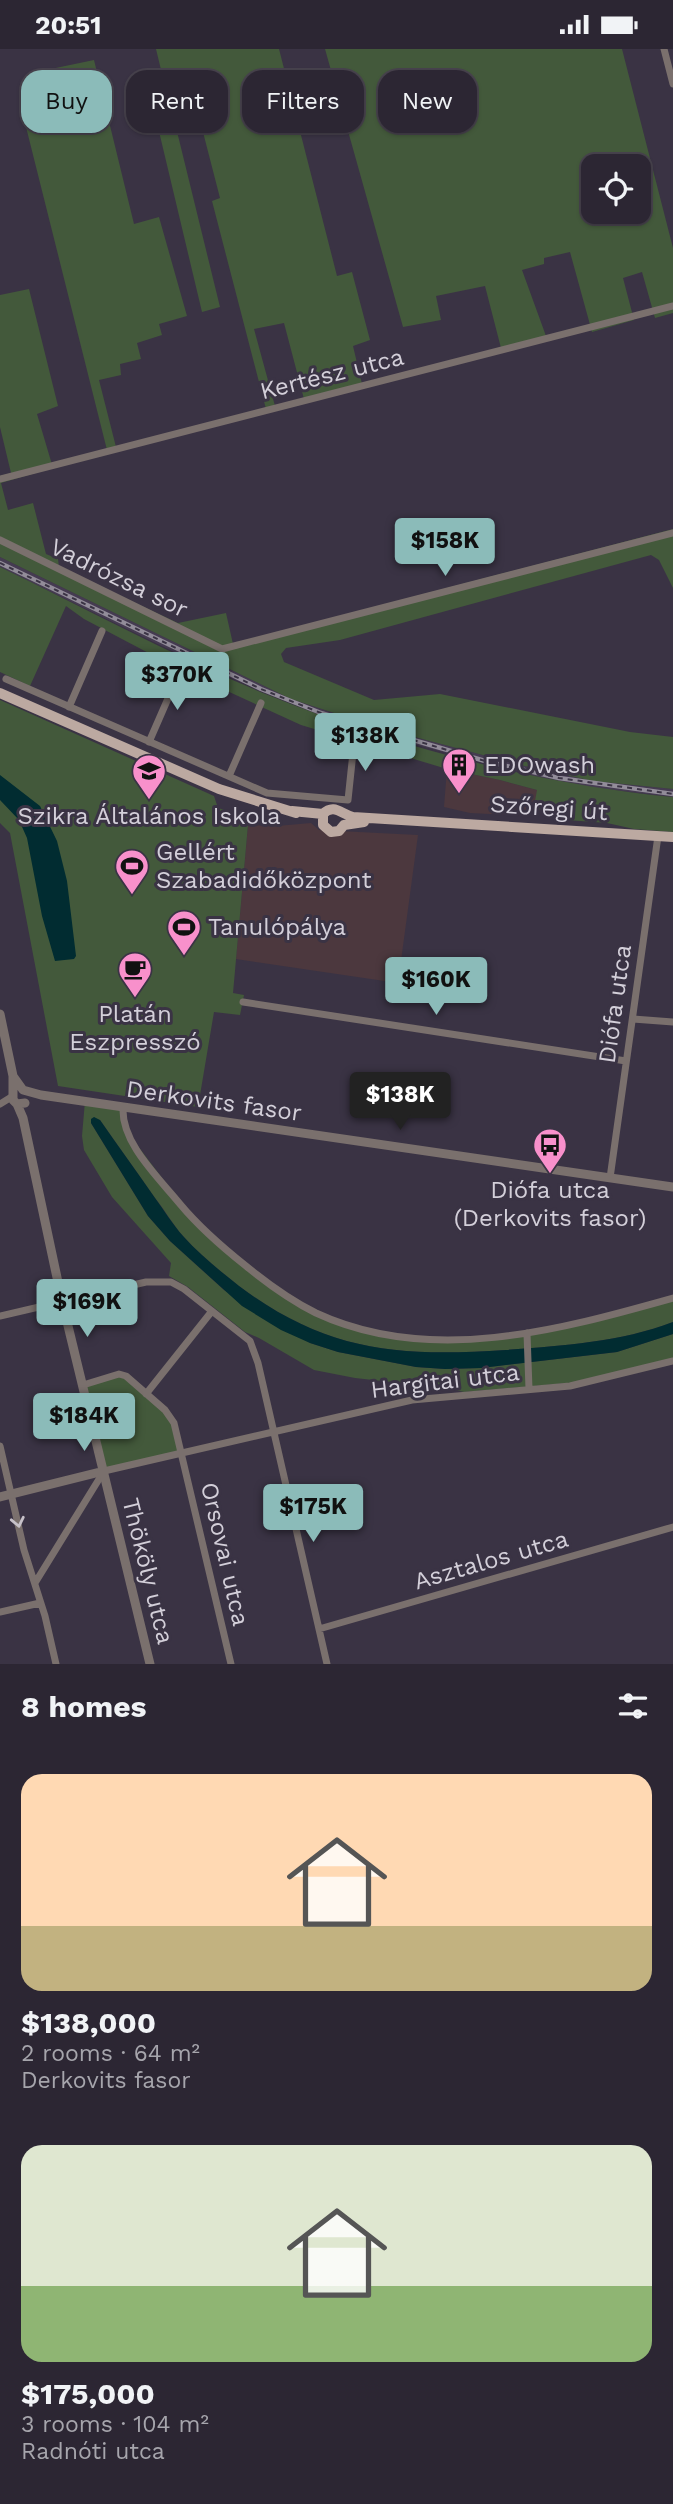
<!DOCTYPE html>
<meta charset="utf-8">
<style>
body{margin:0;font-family:"Work Sans",sans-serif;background:#38323f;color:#f1f3f6;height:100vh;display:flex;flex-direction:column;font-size:26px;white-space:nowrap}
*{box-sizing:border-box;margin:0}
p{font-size:23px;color:#a6a5ac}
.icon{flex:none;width:38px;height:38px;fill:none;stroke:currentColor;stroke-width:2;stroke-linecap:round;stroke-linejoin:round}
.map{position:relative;height:1615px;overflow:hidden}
.side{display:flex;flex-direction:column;background:#2c2633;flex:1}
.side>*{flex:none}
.hud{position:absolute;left:21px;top:21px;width:632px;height:63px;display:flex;gap:14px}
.buttons{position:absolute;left:581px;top:105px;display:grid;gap:14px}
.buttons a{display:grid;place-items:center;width:70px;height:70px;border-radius:14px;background:#2c2633;box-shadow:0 2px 5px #0004,0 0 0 2px #48434e;font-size:35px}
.price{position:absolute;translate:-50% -60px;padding:0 16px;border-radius:7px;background:#8bbbb9;color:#111;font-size:23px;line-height:46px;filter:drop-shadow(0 2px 4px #0008)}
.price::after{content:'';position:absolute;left:50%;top:42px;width:21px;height:16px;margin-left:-10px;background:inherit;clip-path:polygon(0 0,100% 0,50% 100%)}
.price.selected{background:#222;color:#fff}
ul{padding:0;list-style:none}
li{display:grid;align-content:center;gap:14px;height:371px;padding:0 21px}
li span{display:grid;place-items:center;height:217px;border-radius:21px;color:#555}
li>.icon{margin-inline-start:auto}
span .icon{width:126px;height:126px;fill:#fffc;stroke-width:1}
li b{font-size:30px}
h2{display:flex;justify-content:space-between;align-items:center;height:84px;padding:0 21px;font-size:30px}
.chip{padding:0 24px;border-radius:21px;background:#2c2633;box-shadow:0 2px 5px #0004,0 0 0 2px #48434e;font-size:24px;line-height:63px}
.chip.selected{background:#8bbbb9;color:#111}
.status{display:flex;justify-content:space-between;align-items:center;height:49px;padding:0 35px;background:#2c2633;direction:ltr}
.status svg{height:19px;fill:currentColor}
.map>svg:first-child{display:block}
.commercial{fill:#4c383e}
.built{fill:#453b51}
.green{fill:#43593b;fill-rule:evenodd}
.water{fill:#012c31}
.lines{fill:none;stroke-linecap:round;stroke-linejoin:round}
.minor{stroke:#7a706d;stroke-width:7}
.tertiary{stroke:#7a706d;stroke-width:9}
.primary{stroke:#bca9a1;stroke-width:10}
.rail-casing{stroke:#928c99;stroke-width:4.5}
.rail{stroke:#3a3344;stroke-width:2;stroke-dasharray:5;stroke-linecap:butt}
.oneway{stroke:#c6c1c9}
.labels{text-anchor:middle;stroke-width:6;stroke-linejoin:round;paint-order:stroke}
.street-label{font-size:24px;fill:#d3cfd9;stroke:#3a3344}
.poi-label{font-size:24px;fill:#d3cfd9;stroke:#3a3344;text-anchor:start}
</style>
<div class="status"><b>20:51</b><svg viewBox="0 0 49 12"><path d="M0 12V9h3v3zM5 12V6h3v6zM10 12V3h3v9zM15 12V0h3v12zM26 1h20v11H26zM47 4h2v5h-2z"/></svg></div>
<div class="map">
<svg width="673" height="1615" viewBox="0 0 673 1615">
<rect width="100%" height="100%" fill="#3a3344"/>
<path class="commercial" d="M 447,720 L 500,731 L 537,741 L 537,759 L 540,762 L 528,767 L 470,764 L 444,758 Z
M 311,774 L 319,781 L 418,786 L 398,934 L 236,910 L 248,776 L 277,777 Z"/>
<path class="built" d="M 0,508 L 291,650 L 377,678 L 520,716 L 593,732 L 673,740 L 673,748 L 581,737 L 530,726 L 402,692 L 328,669 L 207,619 L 0,518 Z"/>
<path class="green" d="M 156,0 L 279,0 L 337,227 L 352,223 L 370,291 L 353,297 L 362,335 L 304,350 L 284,274 L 254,280 L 275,357 L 266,360 L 212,152 L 220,149 L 196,56 L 172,62 L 220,258 L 202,263 L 147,32 L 163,29 Z
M 325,0 L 622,0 L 673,199 L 673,264 L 655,269 L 642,223 L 623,229 L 634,271 L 592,283 L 570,203 L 544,209 L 544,215 L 522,221 L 546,287 L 501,299 L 485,237 L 436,247 L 441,271 L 403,278 ZM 593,117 L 639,117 L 639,163 L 593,163 Z
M 94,11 L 134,175 L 159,168 L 187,267 L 159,275 L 162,286 L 137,294 L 141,310 L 120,315 L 121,326 L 99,331 L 116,398 L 107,401 L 20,54 L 52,47 L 46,21 Z
M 29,240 L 58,357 L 37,365 L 53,419 L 1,434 L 8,461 L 33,454 L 46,505 L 58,510 L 59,518 L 178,574 L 226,564 L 233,595 L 673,480 L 673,539 L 659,511 L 651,506 L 340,591 L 286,599 L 281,605 L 284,613 L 374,651 L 440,645 L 630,683 L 673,688 L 673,740 L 593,732 L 520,716 L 377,678 L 291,650 L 0,508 L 0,427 L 11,424 L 0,378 L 0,246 Z
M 0,518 C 89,561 176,609 268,646 C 393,697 538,735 673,748 L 673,783 L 634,780 L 607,774 L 554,770 L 537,759 L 535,752 L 537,741 L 500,731 L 447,720 L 301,676 L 177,619 L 84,570 L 66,557 L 30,637 L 0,623 Z
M 0,651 L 214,747 L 218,759 L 228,762 L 227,766 L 248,776 L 233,944 L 244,946 L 240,966 L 214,963 L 198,1058 L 58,1037 L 10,784 L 0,774 Z
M 85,1052 L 123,1058 L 125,1080 L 193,1170 L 278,1242 L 345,1275 L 425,1291 L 527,1284 L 673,1249 L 673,1273 C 621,1293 561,1297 506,1301 C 399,1308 327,1303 239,1237 C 220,1222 200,1206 183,1187 C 173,1176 165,1161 155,1149 C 137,1123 118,1097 100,1071 L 91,1074 L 148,1167 L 170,1192 L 224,1241 L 310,1294 L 338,1303 L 416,1318 L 445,1320 L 481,1319 L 617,1303 L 673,1285 L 673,1310 L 580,1333 L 464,1343 L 446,1339 L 355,1329 L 314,1321 L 259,1289 L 245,1283 L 188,1238 L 169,1227 L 171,1214 L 112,1148 L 84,1101 L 82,1087 Z
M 119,1325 L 170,1367 L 181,1405 L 104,1422 L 83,1336 Z"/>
<path class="water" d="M 0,726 L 40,757 L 57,792 L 67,832 L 76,907 L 74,910 L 55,912 L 42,867 L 27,789 L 19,771 L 0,751 Z
M 94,1068 L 100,1071 C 118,1097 137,1123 155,1149 C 164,1161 173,1176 183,1187 C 200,1206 220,1222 239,1237 C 327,1303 399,1308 506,1301 C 561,1297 621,1293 673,1273 L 673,1285 L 617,1303 L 481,1319 L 445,1320 L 416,1318 L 338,1303 L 310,1294 L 281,1281 L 242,1257 L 170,1192 L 148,1167 L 91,1074 L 91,1070 Z"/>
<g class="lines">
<path class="minor" d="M 664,0 L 673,35
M 0,430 L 673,257
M 0,491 L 222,600 L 673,484
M 6,630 L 267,744 L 348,751 L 354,694
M 69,658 L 102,582
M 149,693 L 180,622
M 229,727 L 261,654
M 243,953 L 626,1012
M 633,970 L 673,973
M 0,1055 L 13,1047
M 123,1058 C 121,1094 158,1128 180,1155 C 200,1179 222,1198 246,1217 C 268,1235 290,1251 316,1264 C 430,1317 559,1281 673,1249
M 610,1129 L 658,787
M 0,1267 L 146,1233 L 171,1233 L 184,1240 L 250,1292 L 258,1314 L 327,1615
M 527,1284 L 529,1340
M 83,1336 L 119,1325 L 126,1327 L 165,1361 L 174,1374 L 231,1615
M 146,1345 L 212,1262
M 0,1397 L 24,1501 L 45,1567 L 56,1615
M 35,1534 L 104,1422 L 412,1351 L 570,1337 L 673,1312
M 0,1563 L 40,1554
M 319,1580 L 673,1478"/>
<path class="tertiary" d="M 0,965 L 13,1027 L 13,1051 L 17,1055 L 25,1054
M 13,1027 L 23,1041 L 41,1046 L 673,1138
M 17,1055 L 23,1069 L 62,1252 L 150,1615
M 0,1448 L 104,1422"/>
<path class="primary" d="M 0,644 L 219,740 L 296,764
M 292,762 L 323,765 C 334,754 341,765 353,768 L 673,788
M 323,765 L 323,776 L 331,783 L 339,782 L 344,776 L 364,773"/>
<g class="rail-casing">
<path id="rail" d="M 0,514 L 261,640 L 321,664 L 485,712 L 559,729 L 673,745"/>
</g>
<use href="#rail" class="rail"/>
</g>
<defs><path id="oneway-chevron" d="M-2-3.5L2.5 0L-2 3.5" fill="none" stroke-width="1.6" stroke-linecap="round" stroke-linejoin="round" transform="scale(1.75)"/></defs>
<use class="oneway" href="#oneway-chevron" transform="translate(18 1473) rotate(78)"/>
<defs>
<g id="building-pin" transform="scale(1.75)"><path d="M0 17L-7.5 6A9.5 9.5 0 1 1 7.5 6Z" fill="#f890cb" stroke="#3a3344"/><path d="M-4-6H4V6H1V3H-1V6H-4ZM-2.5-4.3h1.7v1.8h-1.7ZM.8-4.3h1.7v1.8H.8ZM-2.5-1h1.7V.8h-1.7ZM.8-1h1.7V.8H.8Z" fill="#111"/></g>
<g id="school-pin" transform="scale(1.75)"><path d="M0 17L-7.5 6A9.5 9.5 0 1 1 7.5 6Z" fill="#f890cb" stroke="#3a3344"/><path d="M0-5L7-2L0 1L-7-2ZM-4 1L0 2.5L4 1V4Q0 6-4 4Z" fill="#111"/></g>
<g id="stadium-pin" transform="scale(1.75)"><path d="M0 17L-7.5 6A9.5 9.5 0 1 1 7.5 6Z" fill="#f890cb" stroke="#3a3344"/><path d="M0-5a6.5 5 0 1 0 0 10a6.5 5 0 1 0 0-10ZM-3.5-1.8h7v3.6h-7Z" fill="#111"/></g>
<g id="cafe-pin" transform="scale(1.75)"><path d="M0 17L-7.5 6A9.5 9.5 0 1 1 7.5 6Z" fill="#f890cb" stroke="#3a3344"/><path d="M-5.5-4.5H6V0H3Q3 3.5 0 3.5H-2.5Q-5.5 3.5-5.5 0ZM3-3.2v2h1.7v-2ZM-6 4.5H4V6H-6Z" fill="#111"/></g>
<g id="bus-pin" transform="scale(1.75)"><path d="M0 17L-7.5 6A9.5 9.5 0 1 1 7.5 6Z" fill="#f890cb" stroke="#3a3344"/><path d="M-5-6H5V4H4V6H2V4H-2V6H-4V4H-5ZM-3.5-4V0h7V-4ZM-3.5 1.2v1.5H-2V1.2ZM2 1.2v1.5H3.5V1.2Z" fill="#111"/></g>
</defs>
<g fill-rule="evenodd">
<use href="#building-pin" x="459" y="716"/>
<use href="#school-pin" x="149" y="722"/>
<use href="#stadium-pin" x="132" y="817"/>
<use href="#stadium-pin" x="184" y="878"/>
<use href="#cafe-pin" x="135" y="920"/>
<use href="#bus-pin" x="550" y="1096"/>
</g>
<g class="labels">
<g class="street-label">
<text transform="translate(332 325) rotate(-14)" y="8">Kertész utca</text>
<text transform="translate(119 529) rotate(26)" y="8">Vadrózsa sor</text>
<text transform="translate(549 759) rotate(4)" y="8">Szőregi út</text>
<text transform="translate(615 955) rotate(-82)" y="8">Diófa utca</text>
<text transform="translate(214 1052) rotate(8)" y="8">Derkovits fasor</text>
<text transform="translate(445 1332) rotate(-7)" y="8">Hargitai utca</text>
<text transform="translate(225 1505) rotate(77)" y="8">Orsovai utca</text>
<text transform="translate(491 1511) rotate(-16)" y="8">Asztalos utca</text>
<text transform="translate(148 1522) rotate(76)" y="8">Thököly utca</text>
</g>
<g class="poi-label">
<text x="484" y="724">EDOwash</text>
<text x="149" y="775" text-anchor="middle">Szikra Általános Iskola</text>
<text x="156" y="811">Gellért<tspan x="156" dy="28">Szabadidőközpont</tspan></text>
<text x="208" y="886">Tanulópálya</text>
<text x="135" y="973" text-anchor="middle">Platán<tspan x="135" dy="28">Eszpresszó</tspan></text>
<text x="550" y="1149" text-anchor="middle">Diófa utca<tspan x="550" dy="28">(Derkovits fasor)</tspan></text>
</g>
</g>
</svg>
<div class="buttons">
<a><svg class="icon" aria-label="locate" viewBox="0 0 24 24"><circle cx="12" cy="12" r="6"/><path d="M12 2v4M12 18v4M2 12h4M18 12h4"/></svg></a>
</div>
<b class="price" style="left:445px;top:529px">$158K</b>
<b class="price" style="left:177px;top:663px">$370K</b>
<b class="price" style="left:365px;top:724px">$138K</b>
<b class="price" style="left:436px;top:968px">$160K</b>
<b class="price selected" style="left:400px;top:1083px">$138K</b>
<b class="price" style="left:87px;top:1290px">$169K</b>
<b class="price" style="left:84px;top:1404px">$184K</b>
<b class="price" style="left:313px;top:1495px">$175K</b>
<div class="hud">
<a class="chip selected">Buy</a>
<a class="chip">Rent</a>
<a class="chip">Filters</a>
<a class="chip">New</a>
</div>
</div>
<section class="side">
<h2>8 homes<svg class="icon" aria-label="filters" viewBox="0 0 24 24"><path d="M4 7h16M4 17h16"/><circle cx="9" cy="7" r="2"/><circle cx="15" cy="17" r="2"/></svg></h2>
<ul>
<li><span style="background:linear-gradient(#ffd9b3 70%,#c2b280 0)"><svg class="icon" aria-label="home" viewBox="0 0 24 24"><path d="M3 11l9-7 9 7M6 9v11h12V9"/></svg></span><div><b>$138,000</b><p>2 rooms · 64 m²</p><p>Derkovits fasor</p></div></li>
<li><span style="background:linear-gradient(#dfe7d0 65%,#8fb573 0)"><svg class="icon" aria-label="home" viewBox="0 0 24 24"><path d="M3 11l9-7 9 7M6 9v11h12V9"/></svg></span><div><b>$175,000</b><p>3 rooms · 104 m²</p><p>Radnóti utca</p></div></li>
</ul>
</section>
